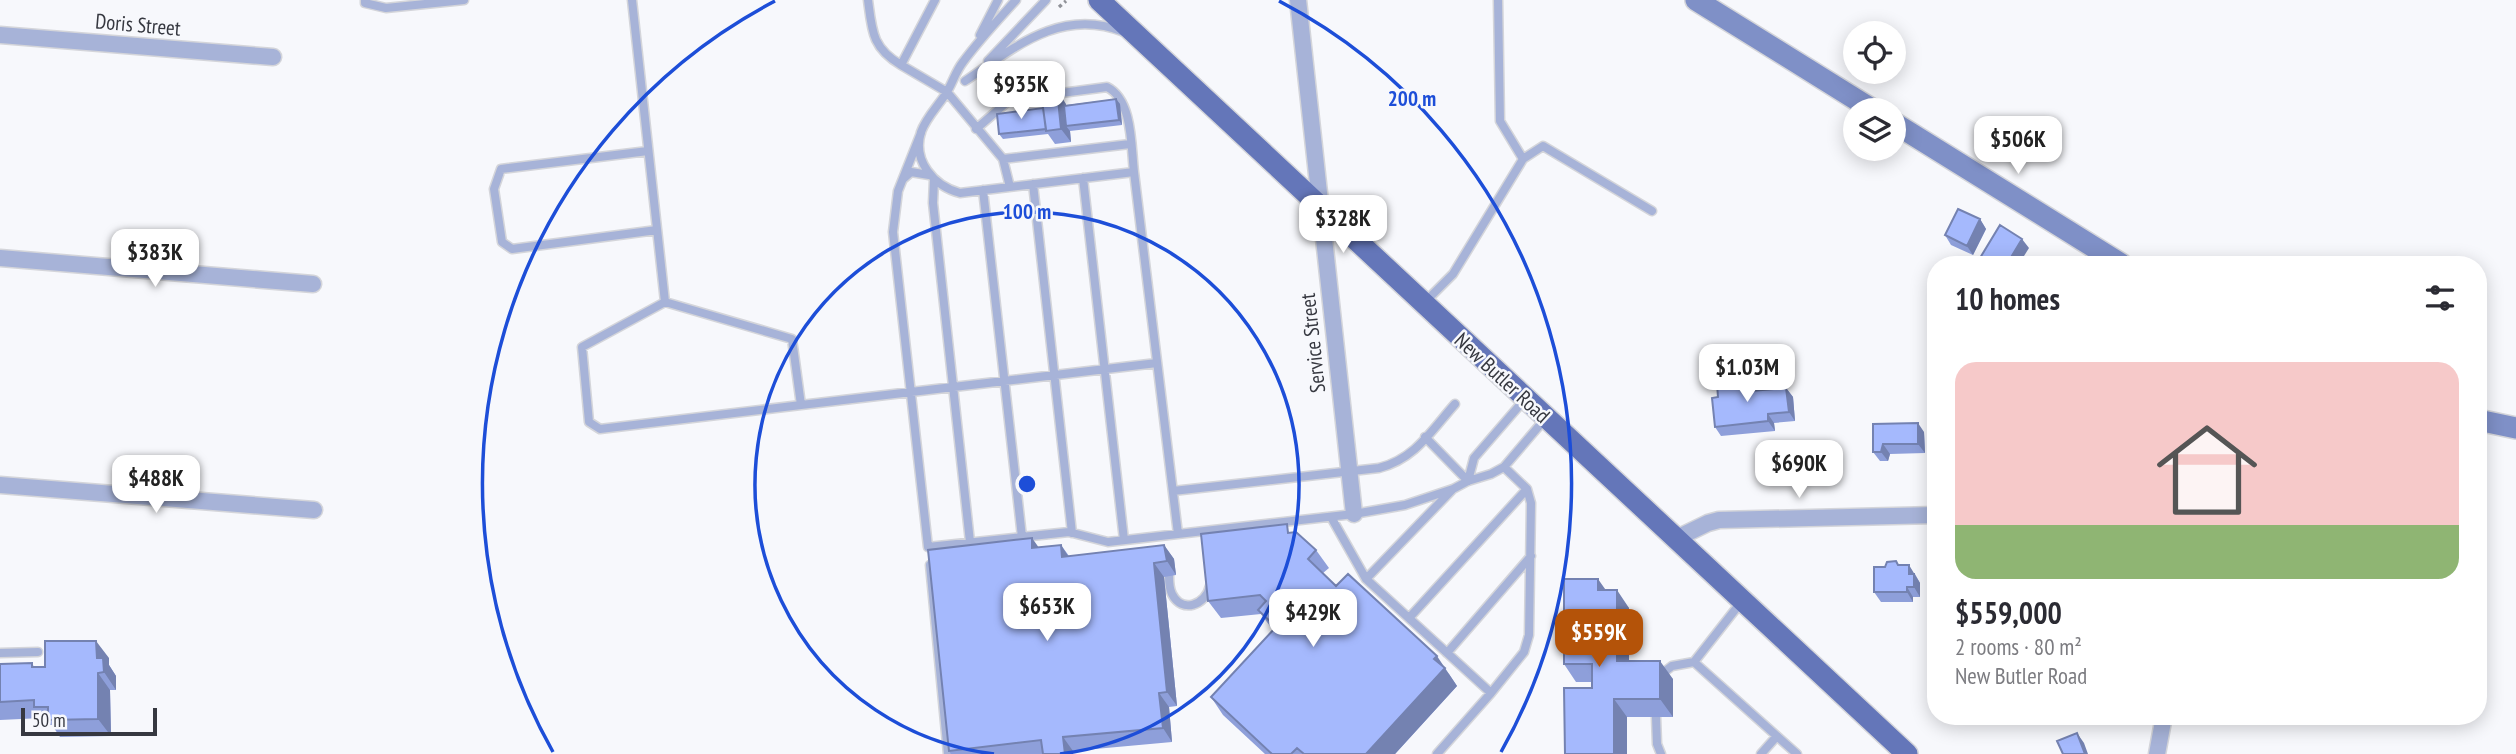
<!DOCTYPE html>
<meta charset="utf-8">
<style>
body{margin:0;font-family:"PT Sans Narrow",sans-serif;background:#f2f2f3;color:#2b2b33;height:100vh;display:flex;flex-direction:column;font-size:26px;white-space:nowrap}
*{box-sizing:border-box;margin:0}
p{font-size:23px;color:#7c7c81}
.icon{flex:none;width:38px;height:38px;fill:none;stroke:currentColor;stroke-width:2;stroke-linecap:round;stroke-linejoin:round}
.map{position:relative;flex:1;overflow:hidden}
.panel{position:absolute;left:1927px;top:256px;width:560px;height:469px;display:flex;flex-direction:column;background:#fff;border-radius:28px;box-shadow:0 4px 18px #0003}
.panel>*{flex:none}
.buttons{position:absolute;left:1843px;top:21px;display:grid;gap:14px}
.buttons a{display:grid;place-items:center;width:63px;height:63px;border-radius:50%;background:#fff;box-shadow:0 4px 18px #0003;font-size:35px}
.scale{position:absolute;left:21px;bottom:18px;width:136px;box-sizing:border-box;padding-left:7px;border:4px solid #363840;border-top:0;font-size:19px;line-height:24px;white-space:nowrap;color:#363840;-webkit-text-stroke:5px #f7f8fc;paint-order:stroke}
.price{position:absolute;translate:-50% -60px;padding:0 16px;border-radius:14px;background:#fff;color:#222;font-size:23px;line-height:46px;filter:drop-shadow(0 2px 4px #0008)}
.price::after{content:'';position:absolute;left:50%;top:42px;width:21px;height:16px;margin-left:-10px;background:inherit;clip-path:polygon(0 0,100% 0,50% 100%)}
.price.selected{background:#b45309;color:#fff}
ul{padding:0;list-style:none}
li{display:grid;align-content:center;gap:14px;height:371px;padding:0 28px}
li+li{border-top:2px solid #e1e1e2}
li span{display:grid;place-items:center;height:217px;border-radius:21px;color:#555}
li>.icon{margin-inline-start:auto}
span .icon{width:126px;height:126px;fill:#fffc;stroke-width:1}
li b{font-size:30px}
h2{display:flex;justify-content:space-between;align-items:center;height:84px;padding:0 28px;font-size:30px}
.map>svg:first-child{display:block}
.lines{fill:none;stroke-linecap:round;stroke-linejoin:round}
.lane-casing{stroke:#d4d5da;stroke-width:11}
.street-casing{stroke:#d4d5da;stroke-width:19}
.secondary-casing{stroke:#d4d5da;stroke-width:24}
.primary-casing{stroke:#d4d5da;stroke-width:24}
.path{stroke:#909298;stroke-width:3.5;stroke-dasharray:3.5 3.5;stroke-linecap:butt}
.lane{stroke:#a7b3d8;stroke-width:8}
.street{stroke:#a7b3d8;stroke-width:16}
.secondary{stroke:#7f90c7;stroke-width:21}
.primary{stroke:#6476b9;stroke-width:21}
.wall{fill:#8e9fda}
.shaded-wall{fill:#7482b1}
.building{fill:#a5b9fd;stroke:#7482b1;stroke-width:2}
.ring{fill:none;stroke:#1d4ed8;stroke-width:3.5}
.labels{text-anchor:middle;stroke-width:5;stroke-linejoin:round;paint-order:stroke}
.street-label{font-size:21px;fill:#363840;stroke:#f7f8fc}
.centre{fill:#1d4ed8;stroke:#f7f8fc;stroke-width:3.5}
.ring-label{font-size:21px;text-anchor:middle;font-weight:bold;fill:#1d4ed8;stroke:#f7f8fc;stroke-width:5;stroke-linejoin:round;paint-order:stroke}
</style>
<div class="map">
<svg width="2516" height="754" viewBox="0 0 2516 754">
<rect width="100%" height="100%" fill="#f7f8fc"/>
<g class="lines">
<g class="lane-casing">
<path id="lane" d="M 365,0 L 365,3 L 386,8 L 464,0
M 632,0 L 665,302
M 868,0 C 872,31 872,48 901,65
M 935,0 L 901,65 L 947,92 L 1003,159 L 1010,187
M 1016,0 C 998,20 979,40 963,62 C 955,72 952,85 945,95 C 937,107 926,118 921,132 C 912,161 934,186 960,193 L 1134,172 L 1178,534
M 1498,0 L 1500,121 L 1523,159
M 980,35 L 998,0
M 988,61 L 1046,0
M 965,81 C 1015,47 1061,7 1124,32
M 976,129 L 1006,103 L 1016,99 L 1107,87 C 1133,100 1131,147 1134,172
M 921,133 L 898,191 L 893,232 L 928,547 L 1069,532 L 1108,542 L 1354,514 L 1405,505 L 1453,489 L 1468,481 L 1491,474 L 1504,467 L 1545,419
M 648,151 L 501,169 L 494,189 L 502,242 L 512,249 L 657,230
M 1003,159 L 1130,144
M 1083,178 L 1124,540
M 903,179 L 911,172 L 929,175
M 934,180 L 933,203 L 970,542
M 1033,184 L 1072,533
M 983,190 L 1022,537
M 1425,302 L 1453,274 L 1523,159 L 1543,146 L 1652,211
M 801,405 L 600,429 L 589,422 L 582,347 L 665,302 L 792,339 L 801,405 L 1157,363
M 1425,437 L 1468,481
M 1468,481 L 1474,458 L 1525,399
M 1173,491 L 1379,468 C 1415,459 1431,431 1455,404
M 1331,517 L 1366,579 L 1491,693 L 1524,652 L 1529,635 L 1531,503 L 1527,489 L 1504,467
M 930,565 L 948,754
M 1169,576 C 1169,582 1169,588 1172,594 C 1182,614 1206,605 1210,586
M 1366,579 L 1452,490
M 1742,601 L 1694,662 L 1797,754
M 1409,618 L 1527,489
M 0,653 L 38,652
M 1447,653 L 1531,556
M 1659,676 L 1672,666 L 1694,662
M 1656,717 L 1657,744 L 1661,754
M 1437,754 L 1491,693
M 1761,754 L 1777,736"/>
</g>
<g class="street-casing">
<path id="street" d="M 1298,0 L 1354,514
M 0,35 L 273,57
M 0,258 L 313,284
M 0,485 L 314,510
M 1675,539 L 1708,523 L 1719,520 L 1936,515
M 2157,754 L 2164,716"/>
</g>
<g class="secondary-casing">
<path id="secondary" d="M 1696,0 L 1873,110
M 1894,123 L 2121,264
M 2478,420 L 2516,428"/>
</g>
<g class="primary-casing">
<path id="primary" d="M 1099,0 L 1907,754"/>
</g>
<path class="path" d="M 1059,7 L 1066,1"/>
<use href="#lane" class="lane"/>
<use href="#street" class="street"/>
<use href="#secondary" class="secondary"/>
<use href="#primary" class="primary"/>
</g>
<path class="wall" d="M 1116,99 L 1120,104 L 1122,125 L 1070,131 L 1071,142 L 1055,144 L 1048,134 L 1003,139 L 999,134 L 1043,108 L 1066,104 L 1066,105 Z
M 1980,219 L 1986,229 L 1973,255 L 1951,245 L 1945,235 Z
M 1786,388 L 1793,397 L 1795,421 L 1774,423 L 1775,431 L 1721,436 L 1715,427 L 1758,390 L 1758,391 Z
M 1873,424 L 1924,432 L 1925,453 L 1890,454 L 1888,461 L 1880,461 L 1873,452 Z
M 1293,532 L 1316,550 L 1329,568 L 1323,573 L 1336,586 L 1449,674 L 1457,686 L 1395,754 L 1265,754 L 1223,715 L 1211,697 L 1273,630 L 1261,614 L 1221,618 L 1208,601 Z
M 1061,545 L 1069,556 L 1164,545 L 1174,559 L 1176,575 L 1164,577 L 1177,706 L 1169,707 L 1172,742 L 1073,751 L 1073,754 L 951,754 L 949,751 L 1039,547 Z
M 1899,565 L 1915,574 L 1920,583 L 1920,597 L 1913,597 L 1913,602 L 1881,602 L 1874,592 L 1885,567 Z
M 1606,590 L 1629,608 L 1629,661 L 1673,679 L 1673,717 L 1627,717 L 1627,754 L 1565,754 L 1592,688 L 1592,682 L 1576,682 L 1564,664 Z
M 109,658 L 109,665 L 116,676 L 116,690 L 110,690 L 111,736 L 60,737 L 52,725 L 47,725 L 42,718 L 0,720 L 0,664 L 32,663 L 34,667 L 45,667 Z"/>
<path class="shaded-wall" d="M 1057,90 L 1066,104 L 1069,126 L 1066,126 L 1070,131 L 1071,142 L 1061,129 Z
M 1116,99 L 1120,104 L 1122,125 L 1119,120 Z
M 1980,219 L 1986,229 L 1973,255 L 1967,246 Z
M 2022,239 L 2029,248 L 2019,264 L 2007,264 Z
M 1751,380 L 1758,390 L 1759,401 L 1752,391 Z
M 1786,388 L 1793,397 L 1795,421 L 1789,412 Z
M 1768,414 L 1774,423 L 1775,431 L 1768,421 Z
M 1918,423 L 1924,432 L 1925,453 L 1918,444 Z
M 1883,444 L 1890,454 L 1888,461 L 1881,452 Z
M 1032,538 L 1042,552 L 1032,548 Z
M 1061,545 L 1070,559 L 1062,557 Z
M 1164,545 L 1174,559 L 1176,575 L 1167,561 Z
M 1154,563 L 1164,577 L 1177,706 L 1167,692 Z
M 1909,565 L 1920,583 L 1920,597 L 1914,587 L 1909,574 Z
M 1598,579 L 1610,596 L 1598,590 Z
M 1907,587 L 1913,597 L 1913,602 L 1907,592 Z
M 1617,590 L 1629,608 L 1629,679 L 1617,661 Z
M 96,641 L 109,658 L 109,665 L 116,676 L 116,690 L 104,672 L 97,658 Z
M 1437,656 L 1457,686 L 1395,754 L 1366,754 Z
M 1660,661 L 1673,679 L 1673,717 L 1660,699 Z
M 98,673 L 110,690 L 111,736 L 98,719 Z
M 1159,693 L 1169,707 L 1172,742 L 1163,728 Z
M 1614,699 L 1627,717 L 1627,754 L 1614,754 Z
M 2077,733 L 2084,743 L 2088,754 L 2085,754 Z
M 1063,737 L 1073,751 L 1073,754 L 1065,754 Z"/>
<path class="building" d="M 1057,90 L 1061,129 L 1046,131 L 1041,92 Z
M 1116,99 L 1119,120 L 1066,126 L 1064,106 Z
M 1043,108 L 1046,129 L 999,134 L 997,114 Z
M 1958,209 L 1980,219 L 1967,246 L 1945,235 Z
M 2000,225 L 2022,239 L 2007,264 L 1980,264 L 1980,258 Z
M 1751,380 L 1752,391 L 1786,388 L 1789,412 L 1768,414 L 1768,421 L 1715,427 L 1712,398 L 1718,397 L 1717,384 Z
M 1918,423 L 1918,444 L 1883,444 L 1881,452 L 1873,452 L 1873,424 Z
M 1287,524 L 1288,533 L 1296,532 L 1316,550 L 1308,559 L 1336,586 L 1348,574 L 1437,656 L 1434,659 L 1445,668 L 1366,754 L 1304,754 L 1297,748 L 1291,754 L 1272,754 L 1211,697 L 1276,627 L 1258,610 L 1266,601 L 1260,595 L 1208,601 L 1201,534 Z
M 1032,538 L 1032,548 L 1061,545 L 1062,557 L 1164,545 L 1167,561 L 1154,563 L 1167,692 L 1159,693 L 1163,728 L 1063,737 L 1065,754 L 1043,754 L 1041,740 L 949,751 L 928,550 Z
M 1896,561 L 1898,565 L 1909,565 L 1909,574 L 1914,574 L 1914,587 L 1907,587 L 1907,592 L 1874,592 L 1874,567 L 1885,567 L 1887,562 Z
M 1564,579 L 1598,579 L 1598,590 L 1617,590 L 1617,661 L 1660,661 L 1660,699 L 1614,699 L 1614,754 L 1565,754 L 1564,688 L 1592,688 L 1592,664 L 1564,664 Z
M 45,641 L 96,641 L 97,658 L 103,658 L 104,672 L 98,673 L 98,719 L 48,720 L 48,707 L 34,707 L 34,700 L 0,702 L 0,664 L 32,663 L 32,667 L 45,667 Z
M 2077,733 L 2085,754 L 2063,754 L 2057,741 Z"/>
<g class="ring">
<path d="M994 754A272 272 0 1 1 1060 754"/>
<path d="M553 752A545 545 0 0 1 775 1M1279 1A545 545 0 0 1 1501 752"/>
</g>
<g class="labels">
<g class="street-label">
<text transform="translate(138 25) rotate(5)" y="7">Doris Street</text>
<text transform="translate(1313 343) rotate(-96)" y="7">Service Street</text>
<text transform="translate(1502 378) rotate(43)" y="7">New Butler Road</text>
</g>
</g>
<circle cx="1027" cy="484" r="10" class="centre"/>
<g class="ring-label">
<text x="1412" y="106">200 m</text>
<text x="1027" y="219">100 m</text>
</g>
</svg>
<div class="buttons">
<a><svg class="icon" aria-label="locate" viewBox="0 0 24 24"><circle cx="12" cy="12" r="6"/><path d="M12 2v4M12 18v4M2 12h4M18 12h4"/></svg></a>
<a><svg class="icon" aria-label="layers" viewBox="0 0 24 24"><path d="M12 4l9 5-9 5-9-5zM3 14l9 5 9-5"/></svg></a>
</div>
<div class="scale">50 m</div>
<b class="price" style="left:1021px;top:121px">$935K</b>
<b class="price" style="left:2018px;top:176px">$506K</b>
<b class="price" style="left:1343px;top:255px">$328K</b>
<b class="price" style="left:155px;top:289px">$383K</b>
<b class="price" style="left:1747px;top:404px">$1.03M</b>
<b class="price" style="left:1799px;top:500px">$690K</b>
<b class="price" style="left:156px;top:515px">$488K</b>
<b class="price" style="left:1047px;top:643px">$653K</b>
<b class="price" style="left:1313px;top:649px">$429K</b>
<b class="price selected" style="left:1599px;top:669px">$559K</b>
<section class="panel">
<h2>10 homes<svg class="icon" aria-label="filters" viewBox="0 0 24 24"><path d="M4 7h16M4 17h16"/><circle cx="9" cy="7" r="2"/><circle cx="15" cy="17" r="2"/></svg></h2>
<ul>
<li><span style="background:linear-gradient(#f6c9c9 75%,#8fb573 0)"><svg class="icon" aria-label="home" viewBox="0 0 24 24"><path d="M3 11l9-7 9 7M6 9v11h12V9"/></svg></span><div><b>$559,000</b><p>2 rooms · 80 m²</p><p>New Butler Road</p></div></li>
</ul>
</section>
</div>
